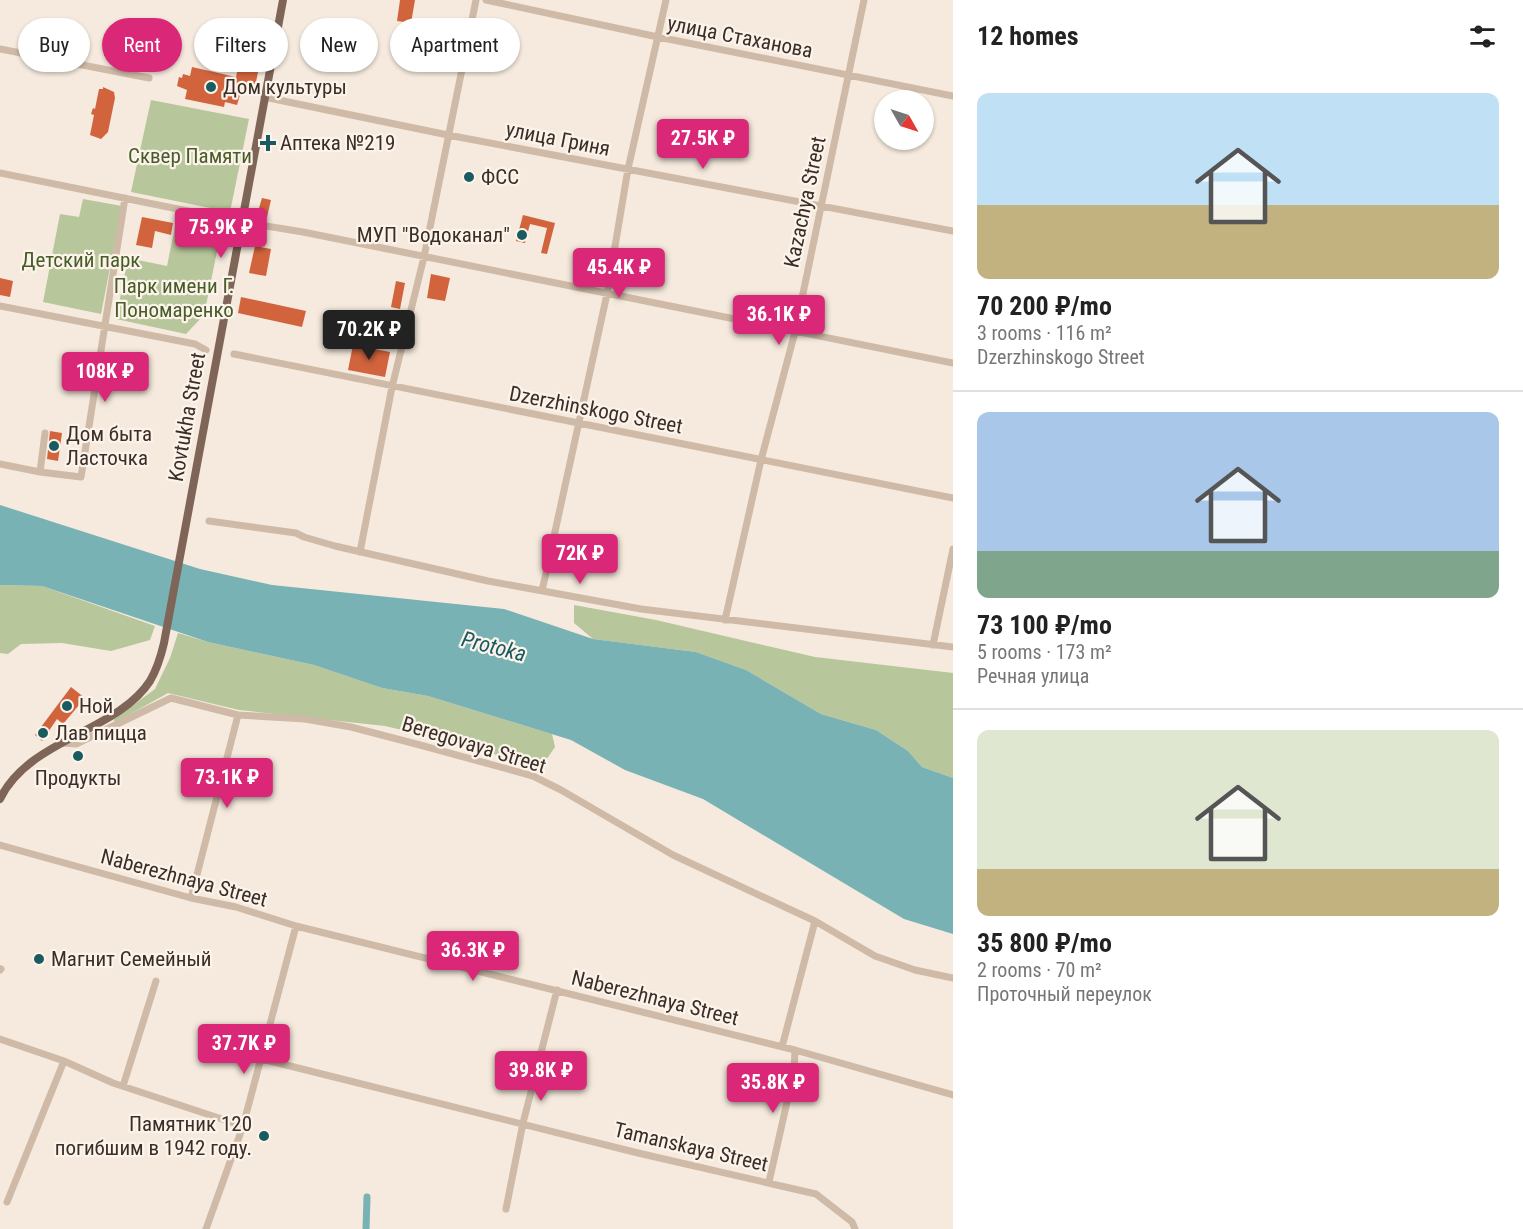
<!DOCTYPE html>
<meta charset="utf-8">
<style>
body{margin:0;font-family:"Roboto Condensed",sans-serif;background:#f6f6f6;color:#222;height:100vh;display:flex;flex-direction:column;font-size:22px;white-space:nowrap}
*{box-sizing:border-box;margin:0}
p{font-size:20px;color:#767676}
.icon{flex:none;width:33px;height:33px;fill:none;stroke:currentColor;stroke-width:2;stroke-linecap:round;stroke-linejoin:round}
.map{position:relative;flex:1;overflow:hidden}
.sheet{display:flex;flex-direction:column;background:#fff;width:570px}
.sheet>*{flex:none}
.hud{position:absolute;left:18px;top:18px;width:570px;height:54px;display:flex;gap:12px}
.needle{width:39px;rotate:129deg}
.fabs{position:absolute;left:874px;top:90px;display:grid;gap:12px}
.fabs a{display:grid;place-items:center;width:60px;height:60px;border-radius:50%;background:#fff;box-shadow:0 2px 4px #0004;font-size:30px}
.price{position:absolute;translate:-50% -51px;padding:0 14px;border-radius:6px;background:#db2777;color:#fff;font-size:20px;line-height:39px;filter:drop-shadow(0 2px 3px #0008)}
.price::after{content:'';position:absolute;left:50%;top:36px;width:18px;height:14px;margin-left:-9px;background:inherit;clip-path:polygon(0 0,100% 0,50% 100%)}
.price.selected{background:#222;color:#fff}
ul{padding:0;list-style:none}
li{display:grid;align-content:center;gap:12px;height:318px;padding:0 24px}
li+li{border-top:2px solid #e0e0e0}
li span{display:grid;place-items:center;height:186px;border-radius:12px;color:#555}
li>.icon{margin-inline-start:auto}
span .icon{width:108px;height:108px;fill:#fffc;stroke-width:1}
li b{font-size:26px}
h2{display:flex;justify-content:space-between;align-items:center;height:72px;padding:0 24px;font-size:26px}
.chip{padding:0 21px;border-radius:27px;background:#fff;box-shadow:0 2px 4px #0004;font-size:21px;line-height:54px}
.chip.selected{background:#db2777;color:#fff}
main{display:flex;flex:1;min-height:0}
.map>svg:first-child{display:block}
.green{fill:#b7c69b}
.water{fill:#78b2b5}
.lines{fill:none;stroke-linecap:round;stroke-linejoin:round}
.canal{stroke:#78b2b5;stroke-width:7}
.building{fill:#d2643d}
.minor{stroke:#cfbaa7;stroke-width:7}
.major{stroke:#7e6558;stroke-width:8}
.poi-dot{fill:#195b61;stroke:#fcf4ea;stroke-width:2}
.labels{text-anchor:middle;stroke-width:4.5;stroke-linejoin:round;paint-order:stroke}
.street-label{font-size:21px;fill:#3b2e28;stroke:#fcf4ea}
.poi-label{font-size:21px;fill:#3b2e28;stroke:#fcf4ea;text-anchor:start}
.park-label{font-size:21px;fill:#485c29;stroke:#fcf4ea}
.water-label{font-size:22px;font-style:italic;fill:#195b61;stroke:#fcf4ea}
</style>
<main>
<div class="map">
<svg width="953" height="1229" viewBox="0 0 953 1229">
<rect width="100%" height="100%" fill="#f5eadd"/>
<path class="green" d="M 151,100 L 249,119 L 230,212 L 131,192 Z
M 83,199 L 122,206 L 101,314 L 43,302 L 60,214 L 79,217 Z
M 176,222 L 221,232 L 204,315 L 186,334 L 116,319 L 128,258 L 167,266 Z
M 0,585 L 42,586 L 155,626 L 150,640 L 111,651 L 62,643 L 21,644 L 8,654 L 0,653 Z
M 574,605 L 656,620 L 815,657 L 953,673 L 953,778 L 922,767 L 908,751 L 876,730 L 821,714 L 746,670 L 696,652 L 593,639 L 574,623 Z
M 178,633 L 208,642 L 314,665 L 382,688 L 428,696 L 552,734 L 555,747 L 540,769 L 459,743 L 385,726 L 239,710 L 168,693 L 116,722 L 113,720 L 155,689 L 170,658 Z"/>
<path class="water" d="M 0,505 L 200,569 L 272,585 L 504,609 L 593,639 L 696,652 L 746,670 L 821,714 L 876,730 L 908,751 L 922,767 L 953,778 L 953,934 L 904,919 L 703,799 L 625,770 L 571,740 L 428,696 L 382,688 L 314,665 L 208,642 L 42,586 L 0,585 Z"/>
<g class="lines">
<path class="canal" d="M 366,1229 L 367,1197"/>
</g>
<path class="building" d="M 400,0 L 415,0 L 411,23 L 397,21 Z
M 240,58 L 260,62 L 255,87 L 243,85 L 237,105 L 225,102 L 224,107 L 185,99 L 187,90 L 177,86 L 179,77 L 182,78 L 183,74 L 190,76 L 192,67 L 236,77 Z
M 103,87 L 114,92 L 115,98 L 108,132 L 101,139 L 90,135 L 94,115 L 91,114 L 93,108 L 95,109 L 99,89 L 103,89 Z
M 262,198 L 271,200 L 267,217 L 257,215 Z
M 523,215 L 555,223 L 547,254 L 541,253 L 547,228 L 530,224 L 525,243 L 516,241 Z
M 142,217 L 173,223 L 171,235 L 155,231 L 152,248 L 136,245 Z
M 255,246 L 271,249 L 266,276 L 249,273 Z
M 431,274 L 450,278 L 445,301 L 427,298 Z
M 0,278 L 13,281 L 10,297 L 0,295 Z
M 396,281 L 405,283 L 400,309 L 391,307 Z
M 241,297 L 306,311 L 302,327 L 238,313 Z
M 353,345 L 390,352 L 385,377 L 348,370 Z
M 50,431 L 62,433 L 58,461 L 47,459 Z
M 71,687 L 85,698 L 63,724 L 57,719 L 42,741 L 35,735 Z"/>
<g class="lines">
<path class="minor" d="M 486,0 L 658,37 L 953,96
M 0,49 L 149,78
M 264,97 L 448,135 L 953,231
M 0,173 L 242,222 L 303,232 L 953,363
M 0,306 L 195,344 L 206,350
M 234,354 L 953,498
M 45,433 L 40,472 L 81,477 L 125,198
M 0,464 L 40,472
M 209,521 L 296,533 L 304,537 L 335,546 L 488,581 L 641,609 L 953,647
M 360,552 L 392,387 L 424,257 L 476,0
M 542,591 L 607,294 L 628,169 L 666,0
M 725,620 L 761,460 L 795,332 L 864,0
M 933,645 L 953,549
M 62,743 L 76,744 L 171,698 L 238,715 L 305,719 L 351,727 L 420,745 L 533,776 L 561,790 L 673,855 L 815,921 L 875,956 L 915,970 L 953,978
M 0,845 L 191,898 L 236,907 L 296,926 L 795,1050 L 953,1095
M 191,898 L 238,715
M 0,970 L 1,969
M 0,1039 L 64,1061 L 113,1083 L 243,1126
M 782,1047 L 815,921
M 262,1059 L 638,1153 L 816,1194 L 852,1222 L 855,1229
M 123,1086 L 156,981
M 769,1182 L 794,1071 L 795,1050
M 7,1202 L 64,1061
M 506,1209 L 523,1123 L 557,990
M 206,1229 L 243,1126 L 296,926"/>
<path class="major" d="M 0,799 C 29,739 117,732 150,681 C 157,669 161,656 164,643 L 283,0"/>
</g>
<g class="poi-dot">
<circle cx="211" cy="87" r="6"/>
<path d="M265 134h6v6h6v6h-6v6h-6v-6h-6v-6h6z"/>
<circle cx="469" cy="177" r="6"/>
<circle cx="522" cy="235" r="6"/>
<circle cx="54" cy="446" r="6"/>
<circle cx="67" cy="706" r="6"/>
<circle cx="43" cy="733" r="6"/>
<circle cx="78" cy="756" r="6"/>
<circle cx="39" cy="959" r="6"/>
<circle cx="264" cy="1136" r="6"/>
</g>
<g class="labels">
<g class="street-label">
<text transform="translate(740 37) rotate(11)" y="7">улица Стаханова</text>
<text transform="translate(558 139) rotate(11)" y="7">улица Гриня</text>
<text transform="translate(805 202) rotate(-78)" y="7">Kazachya Street</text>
<text transform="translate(596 410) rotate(11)" y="7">Dzerzhinskogo Street</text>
<text transform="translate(187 417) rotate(-80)" y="7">Kovtukha Street</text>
<text transform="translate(474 745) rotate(17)" y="7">Beregovaya Street</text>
<text transform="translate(184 878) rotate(15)" y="7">Naberezhnaya Street</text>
<text transform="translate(655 998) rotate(14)" y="7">Naberezhnaya Street</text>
<text transform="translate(691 1147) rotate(13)" y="7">Tamanskaya Street</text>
</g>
<g class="poi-label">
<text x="223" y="94">Дом культуры</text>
<text x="280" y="150">Аптека №219</text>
<text x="481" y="184">ФСС</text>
<text x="510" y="242" text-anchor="end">МУП "Водоканал"</text>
<text x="66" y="441">Дом быта<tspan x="66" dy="24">Ласточка</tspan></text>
<text x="79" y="713">Ной</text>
<text x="55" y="740">Лав пицца</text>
<text x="78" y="785" text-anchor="middle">Продукты</text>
<text x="51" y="966">Магнит Семейный</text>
<text x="252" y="1131" text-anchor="end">Памятник 120<tspan x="252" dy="24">погибшим в 1942 году.</tspan></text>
</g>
<g class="park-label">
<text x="190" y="163">Сквер Памяти</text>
<text x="81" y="267">Детский парк</text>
<text x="174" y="293">Парк имени Г.<tspan x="174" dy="24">Пономаренко</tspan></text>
</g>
<g class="water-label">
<text transform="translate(494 646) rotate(14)" y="8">Protoka</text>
</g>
</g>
</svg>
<div class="fabs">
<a><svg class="needle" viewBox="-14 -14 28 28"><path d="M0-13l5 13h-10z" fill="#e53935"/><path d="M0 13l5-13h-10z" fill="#767676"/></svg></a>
</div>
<b class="price" style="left:703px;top:170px">27.5K ₽</b>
<b class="price" style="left:221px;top:259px">75.9K ₽</b>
<b class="price" style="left:619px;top:299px">45.4K ₽</b>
<b class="price" style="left:779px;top:346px">36.1K ₽</b>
<b class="price selected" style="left:369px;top:361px">70.2K ₽</b>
<b class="price" style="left:105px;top:403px">108K ₽</b>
<b class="price" style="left:580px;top:585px">72K ₽</b>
<b class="price" style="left:227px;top:809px">73.1K ₽</b>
<b class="price" style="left:473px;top:982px">36.3K ₽</b>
<b class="price" style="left:244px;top:1075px">37.7K ₽</b>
<b class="price" style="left:541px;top:1102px">39.8K ₽</b>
<b class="price" style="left:773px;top:1114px">35.8K ₽</b>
<div class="hud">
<a class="chip">Buy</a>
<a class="chip selected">Rent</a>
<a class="chip">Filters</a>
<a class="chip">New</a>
<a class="chip">Apartment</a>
</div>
</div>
<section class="sheet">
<h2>12 homes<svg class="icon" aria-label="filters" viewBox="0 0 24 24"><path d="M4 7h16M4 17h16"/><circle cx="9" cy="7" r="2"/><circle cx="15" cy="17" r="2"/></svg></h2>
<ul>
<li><span style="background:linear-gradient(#bfe0f5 60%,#c2b280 0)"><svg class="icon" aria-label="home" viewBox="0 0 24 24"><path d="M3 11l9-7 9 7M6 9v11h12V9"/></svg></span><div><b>70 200 ₽/mo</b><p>3 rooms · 116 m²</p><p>Dzerzhinskogo Street</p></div></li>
<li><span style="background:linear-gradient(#a9c7e8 75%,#7fa58c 0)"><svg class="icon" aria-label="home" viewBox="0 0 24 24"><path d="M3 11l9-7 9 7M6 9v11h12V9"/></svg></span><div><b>73 100 ₽/mo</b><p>5 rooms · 173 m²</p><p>Речная улица</p></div></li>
<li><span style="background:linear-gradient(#dfe7d0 75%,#c2b280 0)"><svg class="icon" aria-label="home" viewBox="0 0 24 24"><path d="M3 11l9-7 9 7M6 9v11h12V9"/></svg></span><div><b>35 800 ₽/mo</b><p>2 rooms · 70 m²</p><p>Проточный переулок</p></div></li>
</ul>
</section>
</main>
